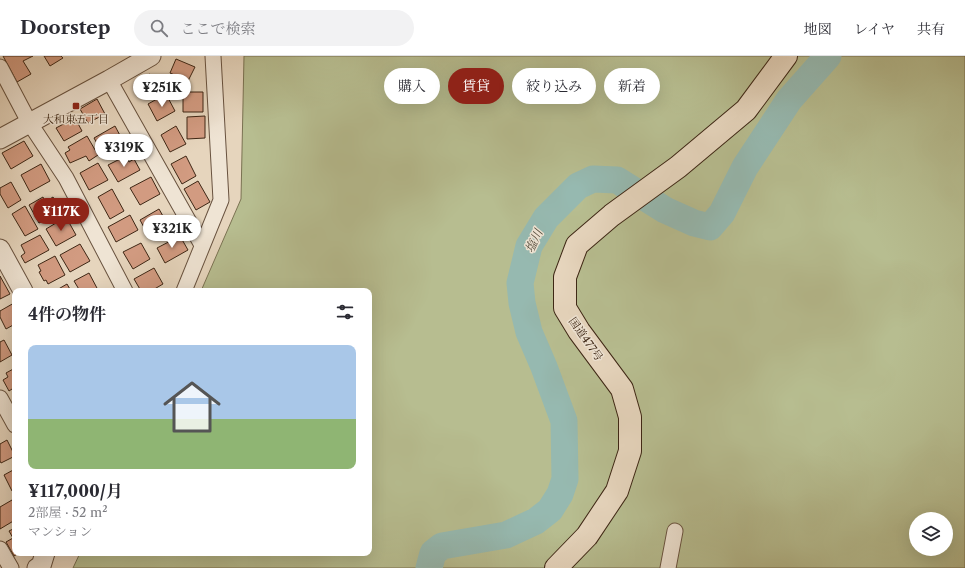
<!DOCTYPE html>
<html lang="ja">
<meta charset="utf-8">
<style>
body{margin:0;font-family:"Libre Caslon Text","Noto Serif JP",serif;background:#f2f2f3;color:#2b2b33;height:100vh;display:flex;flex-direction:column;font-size:15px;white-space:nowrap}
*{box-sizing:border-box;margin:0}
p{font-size:13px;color:#7c7c81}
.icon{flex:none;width:22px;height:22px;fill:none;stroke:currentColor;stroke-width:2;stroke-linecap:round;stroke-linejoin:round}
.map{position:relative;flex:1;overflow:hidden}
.drawer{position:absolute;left:12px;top:232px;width:360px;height:268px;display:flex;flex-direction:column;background:#fff;border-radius:8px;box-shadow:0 4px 16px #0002}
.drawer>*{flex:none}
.hud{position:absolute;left:384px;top:12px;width:380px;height:36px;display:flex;gap:8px}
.tools{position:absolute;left:909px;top:456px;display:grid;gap:8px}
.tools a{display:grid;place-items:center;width:44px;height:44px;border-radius:50%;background:#fff;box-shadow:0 4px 16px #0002;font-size:20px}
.price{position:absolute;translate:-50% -34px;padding:0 9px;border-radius:14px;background:#fff;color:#222;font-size:13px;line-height:26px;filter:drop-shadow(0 1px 2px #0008)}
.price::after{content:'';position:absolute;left:50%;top:24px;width:12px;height:9px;margin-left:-6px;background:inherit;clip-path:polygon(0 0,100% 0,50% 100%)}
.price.on{background:#8f2418;color:#fff}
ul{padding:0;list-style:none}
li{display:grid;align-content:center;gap:8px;height:212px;padding:0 16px}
li span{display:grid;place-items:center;height:124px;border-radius:8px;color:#555}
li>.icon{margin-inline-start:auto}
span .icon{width:72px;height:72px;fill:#fffc;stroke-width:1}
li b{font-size:17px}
h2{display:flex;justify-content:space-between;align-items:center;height:48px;padding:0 16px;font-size:17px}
.tag{padding:0 14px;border-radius:18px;background:#fff;box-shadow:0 4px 16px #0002;font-size:14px;line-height:36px}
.tag.on{background:#8f2418;color:#fff}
header{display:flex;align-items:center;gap:24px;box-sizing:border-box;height:56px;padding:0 20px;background:#fff;border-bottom:1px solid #e1e1e2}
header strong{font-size:19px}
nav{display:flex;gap:22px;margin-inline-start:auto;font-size:14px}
.search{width:280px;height:36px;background:#f2f2f3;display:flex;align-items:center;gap:10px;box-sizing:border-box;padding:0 14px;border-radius:22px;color:#7c7c81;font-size:15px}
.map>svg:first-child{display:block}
.green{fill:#b7bd90;stroke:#7a7252;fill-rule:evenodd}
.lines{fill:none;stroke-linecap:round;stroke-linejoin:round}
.river{stroke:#96b9b0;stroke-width:27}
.building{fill:#d29b81;stroke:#3e2715}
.minor-casing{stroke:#68523f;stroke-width:17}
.tertiary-casing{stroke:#68523f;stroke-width:21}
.trunk-casing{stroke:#3e2715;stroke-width:24}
.minor{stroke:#efe4d4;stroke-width:15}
.tertiary{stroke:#efe4d4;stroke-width:19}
.trunk{stroke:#e6d5bd;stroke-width:22}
.poi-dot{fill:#8f2418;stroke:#efe4d4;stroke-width:1.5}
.labels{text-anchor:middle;stroke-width:3;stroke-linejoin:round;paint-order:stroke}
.poi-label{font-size:11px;fill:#3e2715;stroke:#efe4d4}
.street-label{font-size:11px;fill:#3e2715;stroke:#efe4d4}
.water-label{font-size:12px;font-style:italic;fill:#544c3c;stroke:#efe4d4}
</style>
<header>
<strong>Doorstep</strong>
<div class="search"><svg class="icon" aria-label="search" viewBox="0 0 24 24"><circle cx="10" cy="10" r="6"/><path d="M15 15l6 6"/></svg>ここで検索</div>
<nav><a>地図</a><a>レイヤ</a><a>共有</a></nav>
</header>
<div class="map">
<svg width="965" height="512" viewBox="0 0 965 512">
<rect width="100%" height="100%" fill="#e6d5bd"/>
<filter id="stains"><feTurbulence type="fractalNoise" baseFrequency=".005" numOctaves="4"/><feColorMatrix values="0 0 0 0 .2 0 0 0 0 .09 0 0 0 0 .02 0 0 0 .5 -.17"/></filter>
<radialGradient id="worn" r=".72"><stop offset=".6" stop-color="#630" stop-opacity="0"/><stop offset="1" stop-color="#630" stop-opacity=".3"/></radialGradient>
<path class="green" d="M 244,0 L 965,0 L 965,512 L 73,512 L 80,497 L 369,497 L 369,235 L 201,235 L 241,143 ZM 916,463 L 946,463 L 946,493 L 916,493 Z"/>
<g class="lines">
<path class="river" d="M 429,512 L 433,497 L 442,490 L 506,479 L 536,465 L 550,454 L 560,438 L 565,423 L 564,365 L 544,311 L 529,276 L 522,247 L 520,227 L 529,190 L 546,162 L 578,130 L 593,123 L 617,124 L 665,154 L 694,167 L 710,171 L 722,157 L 745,111 L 789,44 L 828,0"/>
</g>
<path class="building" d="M 3,0 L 33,0 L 23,5 L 31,18 L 17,26 Z
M 44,0 L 61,0 L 63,2 L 50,10 Z
M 176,3 L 195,11 L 188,25 L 170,17 Z
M 150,18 L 159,34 L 143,43 L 134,27 Z
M 183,36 L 203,36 L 203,56 L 183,56 Z
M 166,38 L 175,55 L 157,65 L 148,48 Z
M 97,43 L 105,58 L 88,67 L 80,53 Z
M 205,60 L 205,82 L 187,83 L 187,61 Z
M 75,62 L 82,75 L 64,85 L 56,72 Z
M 115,70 L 124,87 L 103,98 L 94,82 Z
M 176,70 L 186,88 L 170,96 L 161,79 Z
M 87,80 L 98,99 L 89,105 L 86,100 L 70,107 L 65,97 L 70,94 L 68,91 Z
M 24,85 L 33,100 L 11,113 L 2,97 Z
M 126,100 L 129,106 L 134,103 L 140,114 L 118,126 L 108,109 Z
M 186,100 L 196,120 L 182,128 L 171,108 Z
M 98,107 L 108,124 L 89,134 L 80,117 Z
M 41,108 L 50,125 L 30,136 L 21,119 Z
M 151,121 L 160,138 L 140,149 L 130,132 Z
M 198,125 L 210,146 L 196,154 L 184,133 Z
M 11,126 L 21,144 L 8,152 L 0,138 L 0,132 Z
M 112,133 L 124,155 L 110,163 L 98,141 Z
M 43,141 L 45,146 L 53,141 L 56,146 L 58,145 L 63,154 L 39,167 L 29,149 Z
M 25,150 L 38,173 L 25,180 L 12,158 Z
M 159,153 L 168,169 L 155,176 L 153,171 L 146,175 L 140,164 Z
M 130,159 L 138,174 L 116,186 L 108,171 Z
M 66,161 L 76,179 L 56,190 L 46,173 Z
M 40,179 L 49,194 L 25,207 L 21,200 L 25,197 L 21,189 Z
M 180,180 L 188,194 L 165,207 L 157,192 Z
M 141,187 L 150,203 L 133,213 L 123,196 Z
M 80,188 L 90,205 L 70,216 L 60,199 Z
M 55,200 L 65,219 L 48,228 L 46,224 L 44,225 L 39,216 L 41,215 L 38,209 Z
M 154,212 L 163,228 L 151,235 L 141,235 L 134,223 Z
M 89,217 L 98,234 L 80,235 L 74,225 Z
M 0,220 L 10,238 L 0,243 Z
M 67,228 L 71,235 L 55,235 Z
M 14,247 L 15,268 L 6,273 L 0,261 L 0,255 Z
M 4,284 L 12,299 L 0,306 L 0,286 Z
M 15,312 L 15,331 L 9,335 L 3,324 L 8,321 L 6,317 Z
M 7,384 L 15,400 L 1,407 L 0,405 L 0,388 Z
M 15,413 L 15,434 L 12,435 L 4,419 Z
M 12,444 L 15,450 L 15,464 L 0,473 L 0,451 Z
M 15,472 L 15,497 L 19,497 L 14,500 L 6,486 L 13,482 L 9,475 Z"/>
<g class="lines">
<g class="minor-casing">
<path id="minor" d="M 0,11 L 29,66 L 66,122 L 125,235
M 109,24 L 202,189
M 184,235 L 221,144 L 213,0
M 0,342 L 15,369
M 0,493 L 11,512
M 668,512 L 675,475"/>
</g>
<g class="tertiary-casing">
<path id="tertiary" d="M 0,83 L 109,24 L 151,0
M 0,193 L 23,235
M 37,512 L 41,510 L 45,497"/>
</g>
<g class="trunk-casing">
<path id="trunk" d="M 556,512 L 587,480 L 617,435 L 630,395 L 630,361 L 622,333 L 579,275 L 565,252 L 565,221 L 577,189 L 612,159 L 678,111 L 746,54 L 786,0"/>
</g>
<use href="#minor" class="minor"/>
<use href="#tertiary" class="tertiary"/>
<use href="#trunk" class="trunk"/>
</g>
<rect class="poi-dot" x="72" y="46" width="8" height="8" rx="2"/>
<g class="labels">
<g class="poi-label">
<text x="76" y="67">大和東五丁目</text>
</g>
<g class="street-label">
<text transform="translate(586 283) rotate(55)" y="4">国道477号</text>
</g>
<g class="water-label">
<text transform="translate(534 185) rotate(-65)" y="4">塩川</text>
</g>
</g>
<rect width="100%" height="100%" filter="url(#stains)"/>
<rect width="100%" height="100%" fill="url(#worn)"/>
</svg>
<div class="tools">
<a><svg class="icon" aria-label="layers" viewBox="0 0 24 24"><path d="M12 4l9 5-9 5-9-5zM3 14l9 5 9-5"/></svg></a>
</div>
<b class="price" style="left:162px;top:52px">¥251K</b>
<b class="price" style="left:124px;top:112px">¥319K</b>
<b class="price on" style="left:61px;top:176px">¥117K</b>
<b class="price" style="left:172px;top:193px">¥321K</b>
<div class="hud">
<a class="tag">購入</a>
<a class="tag on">賃貸</a>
<a class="tag">絞り込み</a>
<a class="tag">新着</a>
</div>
<section class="drawer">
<h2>4件の物件<svg class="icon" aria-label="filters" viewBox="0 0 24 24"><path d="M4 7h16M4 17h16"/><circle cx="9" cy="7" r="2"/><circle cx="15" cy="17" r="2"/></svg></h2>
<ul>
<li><span style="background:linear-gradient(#a9c7e8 60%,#8fb573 0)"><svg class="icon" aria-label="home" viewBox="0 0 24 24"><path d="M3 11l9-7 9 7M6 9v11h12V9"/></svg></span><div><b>¥117,000/月</b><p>2部屋 · 52 m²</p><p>マンション</p></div></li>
</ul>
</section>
</div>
